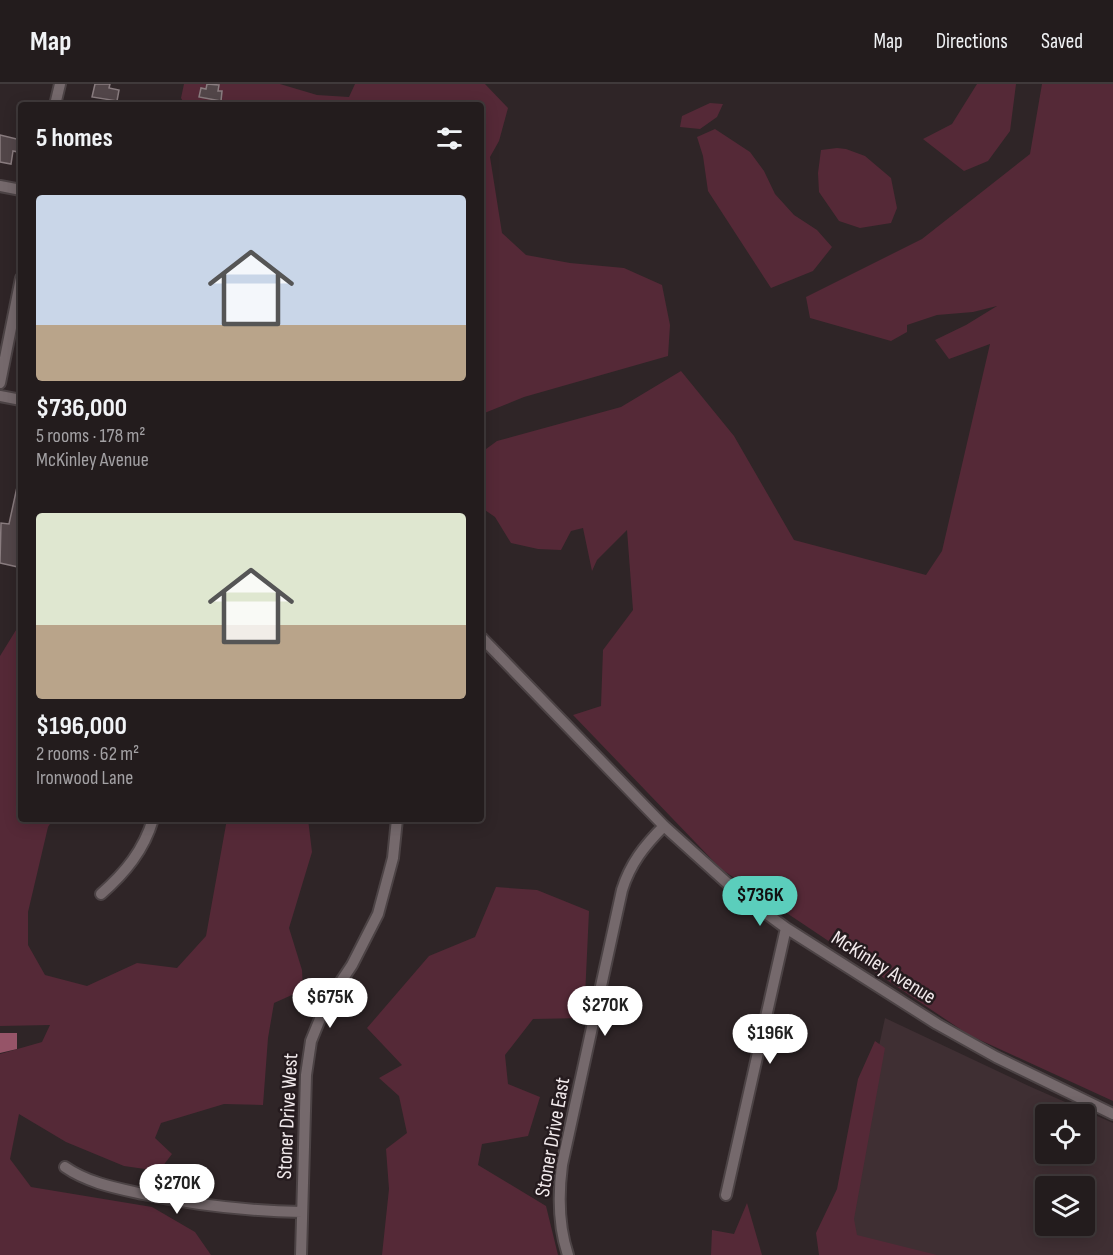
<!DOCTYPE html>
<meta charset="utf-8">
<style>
body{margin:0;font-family:"Sofia Sans Condensed",sans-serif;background:#2f292a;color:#f1f3f6;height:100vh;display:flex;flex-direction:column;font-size:22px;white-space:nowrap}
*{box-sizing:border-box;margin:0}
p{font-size:20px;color:#a3a1a4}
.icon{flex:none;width:33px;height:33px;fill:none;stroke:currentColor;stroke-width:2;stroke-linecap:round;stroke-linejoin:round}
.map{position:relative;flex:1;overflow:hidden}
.side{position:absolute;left:18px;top:18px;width:466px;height:720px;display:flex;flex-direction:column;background:#231c1d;border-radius:6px;box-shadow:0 3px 15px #0003,0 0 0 2px #403a3b}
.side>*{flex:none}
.fabs{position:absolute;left:1035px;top:1020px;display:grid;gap:12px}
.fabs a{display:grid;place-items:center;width:60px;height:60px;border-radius:6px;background:#231c1d;box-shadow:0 3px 15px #0003,0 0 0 2px #403a3b;font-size:30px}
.price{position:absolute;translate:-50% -51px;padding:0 14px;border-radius:21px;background:#fff;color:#222;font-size:20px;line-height:39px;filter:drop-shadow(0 2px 3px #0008)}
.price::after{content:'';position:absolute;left:50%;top:36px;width:18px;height:14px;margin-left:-9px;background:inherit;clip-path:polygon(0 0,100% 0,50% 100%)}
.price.active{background:#5bcebc;color:#111}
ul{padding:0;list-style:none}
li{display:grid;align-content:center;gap:12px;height:318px;padding:0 18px}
li span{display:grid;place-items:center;height:186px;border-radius:6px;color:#555}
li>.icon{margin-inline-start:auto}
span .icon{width:108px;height:108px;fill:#fffc;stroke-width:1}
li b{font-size:26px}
h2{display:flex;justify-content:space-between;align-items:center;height:72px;padding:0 18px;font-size:26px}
header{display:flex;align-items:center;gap:36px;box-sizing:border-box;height:84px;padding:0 30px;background:#231c1d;border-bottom:2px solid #403a3b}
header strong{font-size:28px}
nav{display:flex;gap:33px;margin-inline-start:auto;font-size:21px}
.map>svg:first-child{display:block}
.built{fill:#3f2f33;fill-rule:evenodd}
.green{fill:#552937}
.water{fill:#965468}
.building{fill:#524649;stroke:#897c7f;stroke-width:1.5}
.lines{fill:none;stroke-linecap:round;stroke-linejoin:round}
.minor-casing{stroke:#4c4345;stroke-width:14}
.minor{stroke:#75696c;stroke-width:10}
.labels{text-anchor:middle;stroke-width:5;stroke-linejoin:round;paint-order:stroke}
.street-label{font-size:21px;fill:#f2eaec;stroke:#251b1e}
</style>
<header>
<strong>Map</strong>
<nav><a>Map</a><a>Directions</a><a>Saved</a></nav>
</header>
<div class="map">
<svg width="1113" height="1171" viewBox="0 0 1113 1171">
<rect width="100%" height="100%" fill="#2f2527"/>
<path class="built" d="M 885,934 L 1031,1003 L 1113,1039 L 1113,1171 L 923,1171 L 838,1152 ZM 1046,1030 L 1084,1030 L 1084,1070 L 1046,1070 ZM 1046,1102 L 1084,1102 L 1084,1142 L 1046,1142 Z"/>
<path class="green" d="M 184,0 L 280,0 L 317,11 L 349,13 L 355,0 L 485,0 L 508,24 L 499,57 L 490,73 L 502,149 L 526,171 L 570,179 L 624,184 L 662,201 L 670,241 L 668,272 L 524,313 L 482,330 L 482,21 L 185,21 L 181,14 Z
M 977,0 L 1016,0 L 1010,47 L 988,77 L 964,87 L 923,55 L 952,40 Z
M 1042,0 L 1113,0 L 1113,1017 L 969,951 L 721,785 L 573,631 L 601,622 L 603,566 L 633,526 L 627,446 L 597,476 L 592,487 L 583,444 L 571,447 L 561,466 L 538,465 L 511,459 L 495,433 L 482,424 L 482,368 L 497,357 L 621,323 L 681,287 L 734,352 L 794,456 L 926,491 L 942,467 L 990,260 L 949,275 L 935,256 L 966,241 L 997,222 L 973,228 L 937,231 L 907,241 L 907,248 L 891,257 L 810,234 L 806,213 L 922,155 L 1030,70 Z
M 710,19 L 723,20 L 717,33 L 700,45 L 680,43 L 682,32 Z
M 715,45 L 750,68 L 764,87 L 775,110 L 794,131 L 817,146 L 832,163 L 813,187 L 771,204 L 708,107 L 703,72 L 697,53 Z
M 837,64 L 846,65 L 865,72 L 891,94 L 897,124 L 891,139 L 860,144 L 839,137 L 819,108 L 818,89 L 821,66 Z
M 21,538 L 21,735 L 53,735 L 48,743 L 28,828 L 28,861 L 45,891 L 87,902 L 137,879 L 177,884 L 206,852 L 227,735 L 308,735 L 312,768 L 289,844 L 302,886 L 303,906 L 274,919 L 268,954 L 263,1021 L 224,1020 L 161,1039 L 155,1054 L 172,1070 L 159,1087 L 124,1082 L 66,1058 L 19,1030 L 10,1075 L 31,1103 L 152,1123 L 195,1148 L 211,1171 L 0,1171 L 0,970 L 42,958 L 50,941 L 0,942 L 0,572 Z
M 496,803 L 537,806 L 589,827 L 584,934 L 533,935 L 505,971 L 508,1000 L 540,1013 L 528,1052 L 482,1060 L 478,1081 L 546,1122 L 558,1171 L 382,1171 L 389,1105 L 386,1065 L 407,1049 L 399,1012 L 379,994 L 402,981 L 367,944 L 429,872 L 475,853 Z
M 875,957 L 885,964 L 854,1135 L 857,1151 L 937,1171 L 819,1171 L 816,1149 L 837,1105 L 858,995 Z
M 747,1119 L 762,1171 L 711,1171 L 712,1146 L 734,1150 Z"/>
<path class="water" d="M 0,949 L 17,949 L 17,965 L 0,969 Z"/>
<path class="building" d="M 95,0 L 110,0 L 109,4 L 119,6 L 117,17 L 92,13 Z
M 207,0 L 219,1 L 218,7 L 222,7 L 221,17 L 199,13 L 201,4 L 206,5 Z
M 0,51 L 21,56 L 18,68 L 13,67 L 11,80 L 0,78 Z
M 17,403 L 21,403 L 19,449 L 21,450 L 21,468 L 18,483 L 0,479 L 1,439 L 9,440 Z"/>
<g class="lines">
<g class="minor-casing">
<path id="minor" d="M 55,21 L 60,0
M 0,102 L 21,106
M 0,299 L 21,194
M 0,312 L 21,316
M 482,554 L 664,742 L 736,807 L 786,844 L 937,940 L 996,973 L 1113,1030
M 101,810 C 125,789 144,766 153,735
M 65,1083 C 88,1099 116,1104 143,1110 C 195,1121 248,1127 302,1128
M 726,1111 L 786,844
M 301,1171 L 306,991 L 311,957 L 326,920 L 352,881 L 378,830 L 393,774 L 397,735
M 568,1171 C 558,1141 558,1112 562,1081 L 622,806 C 630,780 644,762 664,742"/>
</g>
<use href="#minor" class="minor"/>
</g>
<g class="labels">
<g class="street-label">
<text transform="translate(884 883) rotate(32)" y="7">McKinley Avenue</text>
<text transform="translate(287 1032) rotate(-87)" y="7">Stoner Drive West</text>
<text transform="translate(552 1053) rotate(-80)" y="7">Stoner Drive East</text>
</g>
</g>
</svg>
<div class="fabs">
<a><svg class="icon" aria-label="locate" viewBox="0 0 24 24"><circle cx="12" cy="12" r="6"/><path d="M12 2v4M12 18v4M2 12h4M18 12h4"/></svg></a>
<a><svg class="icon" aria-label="layers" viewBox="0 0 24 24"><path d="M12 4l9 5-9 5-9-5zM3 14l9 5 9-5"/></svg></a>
</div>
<b class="price active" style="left:760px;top:843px">$736K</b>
<b class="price" style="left:330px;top:945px">$675K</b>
<b class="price" style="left:605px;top:953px">$270K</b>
<b class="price" style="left:770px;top:981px">$196K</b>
<b class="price" style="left:177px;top:1131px">$270K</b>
<section class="side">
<h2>5 homes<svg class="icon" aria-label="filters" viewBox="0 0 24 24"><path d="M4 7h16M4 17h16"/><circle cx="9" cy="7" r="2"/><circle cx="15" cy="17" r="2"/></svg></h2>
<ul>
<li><span style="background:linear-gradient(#c9d6e8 70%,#b9a48a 0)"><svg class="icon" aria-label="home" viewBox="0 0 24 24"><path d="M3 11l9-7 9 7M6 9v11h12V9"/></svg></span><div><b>$736,000</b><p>5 rooms · 178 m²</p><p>McKinley Avenue</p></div></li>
<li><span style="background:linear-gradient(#dfe7d0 60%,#b9a48a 0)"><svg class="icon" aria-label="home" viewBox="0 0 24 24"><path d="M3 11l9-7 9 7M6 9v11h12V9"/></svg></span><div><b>$196,000</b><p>2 rooms · 62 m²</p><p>Ironwood Lane</p></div></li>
</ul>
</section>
</div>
